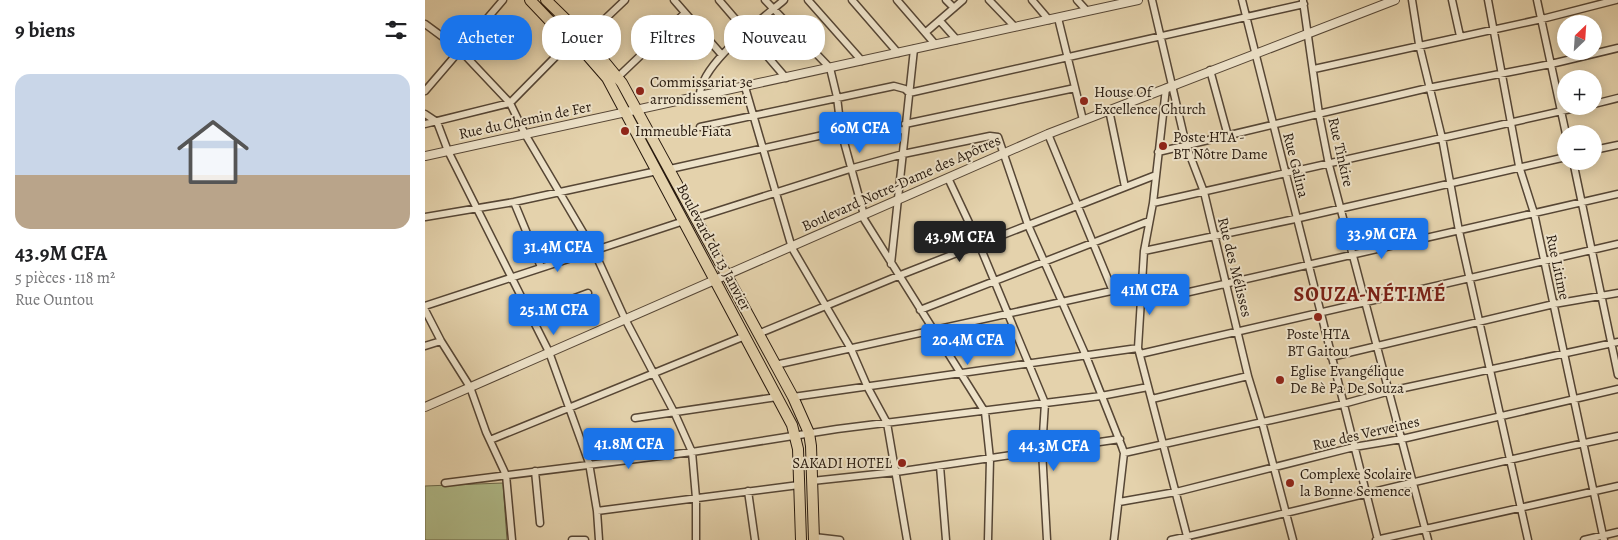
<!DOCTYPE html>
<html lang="fr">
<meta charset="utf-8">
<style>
body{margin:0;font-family:Alegreya,serif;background:#f2f2f2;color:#202124;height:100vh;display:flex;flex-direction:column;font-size:19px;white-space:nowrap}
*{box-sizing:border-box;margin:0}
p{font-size:16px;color:#757577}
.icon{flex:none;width:28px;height:28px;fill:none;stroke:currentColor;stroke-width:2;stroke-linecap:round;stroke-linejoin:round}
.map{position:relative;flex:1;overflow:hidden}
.drawer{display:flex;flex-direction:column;background:#fff;width:425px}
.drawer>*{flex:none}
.hud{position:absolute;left:15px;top:15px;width:475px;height:45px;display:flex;gap:10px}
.needle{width:32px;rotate:25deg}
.tools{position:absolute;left:1132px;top:15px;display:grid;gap:10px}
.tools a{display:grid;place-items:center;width:45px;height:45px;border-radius:50%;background:#fff;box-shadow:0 2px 12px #0003;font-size:25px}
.price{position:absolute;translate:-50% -42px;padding:0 11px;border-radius:5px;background:#1a73e8;color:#fff;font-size:16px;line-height:32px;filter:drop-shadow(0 1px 2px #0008)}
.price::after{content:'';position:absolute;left:50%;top:30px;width:15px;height:11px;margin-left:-8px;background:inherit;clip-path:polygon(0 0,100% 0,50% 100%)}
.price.selected{background:#222;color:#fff}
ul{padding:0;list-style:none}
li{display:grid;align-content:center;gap:10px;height:265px;padding:0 15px}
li+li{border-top:1px solid #e0e0e0}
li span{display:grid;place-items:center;height:155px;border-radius:15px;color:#555}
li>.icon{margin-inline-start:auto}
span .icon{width:90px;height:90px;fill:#fffc;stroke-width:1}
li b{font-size:21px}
h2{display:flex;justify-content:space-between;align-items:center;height:60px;padding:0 15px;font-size:21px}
.chip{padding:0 18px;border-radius:20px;background:#fff;box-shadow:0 2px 12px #0003;font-size:18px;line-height:45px}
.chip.selected{background:#1a73e8;color:#fff}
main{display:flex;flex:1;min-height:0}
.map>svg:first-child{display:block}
.green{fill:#b1bd8c;stroke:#6c6a4c}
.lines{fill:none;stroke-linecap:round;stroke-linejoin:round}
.minor-casing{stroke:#564635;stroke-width:9}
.tertiary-casing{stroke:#564635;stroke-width:10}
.trunk-casing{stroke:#26180d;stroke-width:12}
.minor{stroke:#ede2c9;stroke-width:6}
.tertiary{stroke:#ede2c9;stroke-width:8}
.trunk{stroke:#e4d2ac;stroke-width:10}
.poi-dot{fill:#8f2418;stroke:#ede2c9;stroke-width:2}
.labels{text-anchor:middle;stroke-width:4;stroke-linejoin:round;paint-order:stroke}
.poi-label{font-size:15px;fill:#26180d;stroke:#ede2c9;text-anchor:start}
.street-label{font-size:15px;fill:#26180d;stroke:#ede2c9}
.district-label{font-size:20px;font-weight:bold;letter-spacing:1px;fill:#7a1f14;stroke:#ede2c9}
</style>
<main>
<section class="drawer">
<h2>9 biens<svg class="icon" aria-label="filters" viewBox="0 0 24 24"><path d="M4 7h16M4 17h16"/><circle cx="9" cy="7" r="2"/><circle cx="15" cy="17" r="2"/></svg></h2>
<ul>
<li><span style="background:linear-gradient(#c9d6e8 65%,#b9a48a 0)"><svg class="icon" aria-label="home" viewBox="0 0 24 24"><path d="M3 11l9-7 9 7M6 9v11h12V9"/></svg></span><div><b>43.9M CFA</b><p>5 pièces · 118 m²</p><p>Rue Ountou</p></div></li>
</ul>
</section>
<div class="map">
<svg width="1193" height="540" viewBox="0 0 1193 540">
<rect width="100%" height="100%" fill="#e4d2ac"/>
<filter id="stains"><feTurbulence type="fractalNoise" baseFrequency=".004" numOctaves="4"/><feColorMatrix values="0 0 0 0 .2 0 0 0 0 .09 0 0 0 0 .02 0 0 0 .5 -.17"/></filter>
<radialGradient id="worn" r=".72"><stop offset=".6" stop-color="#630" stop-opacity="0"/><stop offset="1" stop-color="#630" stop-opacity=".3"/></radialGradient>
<path class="green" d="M 78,483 L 82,540 L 0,540 L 0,486 Z"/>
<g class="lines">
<g class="minor-casing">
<path id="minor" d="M 249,0 L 297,55
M 294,0 L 361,78
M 340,0 L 405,68 L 412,97 L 416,131 L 439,215
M 383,0 L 437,61
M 427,0 L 473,53
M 472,0 L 510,44
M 521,0 L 529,8
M 564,0 L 590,27
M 607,0 L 624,20
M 652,0 L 662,11
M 727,0 L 761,145 L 779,192 L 823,376 L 837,422 L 868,540
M 817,0 L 953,540
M 987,0 L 994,44 L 1017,138 L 1034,231 L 1103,540
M 1027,0 L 1035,36
M 1063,0 L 1094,166 L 1109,213 L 1179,540
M 1112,0 L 1141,134
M 878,1 L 894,114 L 904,165 L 1003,540
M 633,18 L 658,120
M 515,21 L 532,40
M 0,24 L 34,49 L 85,103 L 100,134 L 169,251 L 200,319 L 250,414 L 267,452 L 271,498 L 271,540
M 501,32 L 538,0
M 160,38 L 200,0
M 889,69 L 1117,19 L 1191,0
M 785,70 L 803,136
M 193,77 L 260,13
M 320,87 L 367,248 L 426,349 L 443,388 L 462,423 L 482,540
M 741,88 L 728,203 L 719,251 L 713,348 L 763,540
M 0,91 L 78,0
M 275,96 C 274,65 336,20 359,0
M 1169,104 L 1193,98
M 684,110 L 700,187
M 0,114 L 12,122 L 23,151 L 124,352 L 164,463 L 172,511 L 174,540
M 0,124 L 85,103 L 148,39
M 480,124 L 650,88
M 275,127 L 469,86 L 480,89 L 484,93 L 879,4
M 623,134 L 687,289
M 1169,150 L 1193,145
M 733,152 L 1003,88 L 1126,64 L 1193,48
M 1148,161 L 1193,375
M 245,169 L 416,131 L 479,130
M 523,178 L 554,244 L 620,403 L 617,450 L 622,540
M 89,202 L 116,267
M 728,203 L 1159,106
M 437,216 L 560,412 L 565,459 L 563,540
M 0,217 L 89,202 L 232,171
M 271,218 L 428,168 L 478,154 L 565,136 L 573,137 L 603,225 L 661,356 L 697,447 L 699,453 L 689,540
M 719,251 L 870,219 L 1141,157
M 466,264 L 489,49
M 716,303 L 1193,194
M 0,306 L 259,221
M 0,310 L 16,341 L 45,387 L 61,432 L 81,475 L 87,540
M 495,310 L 724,221
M 107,314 L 163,293
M 333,334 L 473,276 L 731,175
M 0,346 L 16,341
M 715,354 L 1193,244
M 906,357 L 1129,304 L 1193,293
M 350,365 L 718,284
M 368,397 L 713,348
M 727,399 L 823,376
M 210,418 L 352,397
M 65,440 L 320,336
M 699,453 L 918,404 L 965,391 L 1193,342
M 515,466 L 521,540
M 110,471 L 115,523
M 387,481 L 471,472 L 695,439
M 20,483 L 267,452 L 412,429 L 676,396 L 723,387
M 323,491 L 330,540
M 694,502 L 751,492 L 929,447 L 977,439 L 1193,389
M 172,511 L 374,485
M 389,537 L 415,540
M 147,540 L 160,540
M 746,540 C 895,506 1043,467 1193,436
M 951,540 L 1193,486
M 1159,540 L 1193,532"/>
</g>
<g class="tertiary-casing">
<path id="tertiary" d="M 0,156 L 713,0
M 0,407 L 623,134 L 970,0"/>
</g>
<g class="trunk-casing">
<path id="trunk" d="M 105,0 L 124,20 L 148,39 L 182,78 L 367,425 L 373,449 L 376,540
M 121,0 L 160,38 L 197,83 L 368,397 L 384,433 L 386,446 L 389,540"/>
</g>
<use href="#minor" class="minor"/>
<use href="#tertiary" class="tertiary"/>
<use href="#trunk" class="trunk"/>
</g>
<g class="poi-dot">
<circle cx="215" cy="91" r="5"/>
<circle cx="659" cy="101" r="5"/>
<circle cx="200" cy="131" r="5"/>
<circle cx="738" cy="146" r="5"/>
<circle cx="893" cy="317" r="5"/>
<circle cx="855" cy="380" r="5"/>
<circle cx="477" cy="463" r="5"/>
<circle cx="865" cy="483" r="5"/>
</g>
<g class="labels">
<g class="poi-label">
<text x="225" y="87">Commissariat 3e<tspan x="225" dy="17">arrondissement</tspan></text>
<text x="669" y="97">House Of<tspan x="669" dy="17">Excellence Church</tspan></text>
<text x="210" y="136">Immeuble Fiata</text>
<text x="748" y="142">Poste HTA -<tspan x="748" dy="17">BT Nôtre Dame</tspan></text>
<text x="893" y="339" text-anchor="middle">Poste HTA<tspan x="893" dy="17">BT Gaitou</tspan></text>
<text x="865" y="376">Eglise Evangélique<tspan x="865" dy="17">De Bè Pa De Souza</tspan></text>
<text x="467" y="468" text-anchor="end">SAKADI HOTEL</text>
<text x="875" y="479">Complexe Scolaire<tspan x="875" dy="17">la Bonne Semence</tspan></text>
</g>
<g class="street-label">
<text transform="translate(100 120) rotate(-12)" y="5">Rue du Chemin de Fer</text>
<text transform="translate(916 152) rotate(77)" y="5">Rue Tinkire</text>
<text transform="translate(871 165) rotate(76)" y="5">Rue Galina</text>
<text transform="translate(476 183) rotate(-24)" y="5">Boulevard Notre-Dame des Apôtres</text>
<text transform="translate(289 247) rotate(62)" y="5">Boulevard du 13 Janvier</text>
<text transform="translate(810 267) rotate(76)" y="5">Rue des Mélisses</text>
<text transform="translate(1133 267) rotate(78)" y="5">Rue Litime</text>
<text transform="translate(941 433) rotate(-13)" y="5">Rue des Verveines</text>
</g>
<g class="district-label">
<text x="945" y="301">SOUZA-NÉTIMÉ</text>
</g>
</g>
<rect width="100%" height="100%" filter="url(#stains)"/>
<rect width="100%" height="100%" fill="url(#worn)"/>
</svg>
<div class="tools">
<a><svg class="needle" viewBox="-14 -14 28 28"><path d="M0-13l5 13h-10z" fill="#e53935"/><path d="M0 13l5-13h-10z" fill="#757577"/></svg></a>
<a>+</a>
<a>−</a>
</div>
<b class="price" style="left:435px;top:154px">60M CFA</b>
<b class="price" style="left:957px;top:260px">33.9M CFA</b>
<b class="price selected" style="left:535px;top:263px">43.9M CFA</b>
<b class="price" style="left:133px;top:273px">31.4M CFA</b>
<b class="price" style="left:725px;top:316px">41M CFA</b>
<b class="price" style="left:129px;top:336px">25.1M CFA</b>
<b class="price" style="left:543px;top:366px">20.4M CFA</b>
<b class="price" style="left:204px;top:470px">41.8M CFA</b>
<b class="price" style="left:629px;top:472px">44.3M CFA</b>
<div class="hud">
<a class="chip selected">Acheter</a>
<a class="chip">Louer</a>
<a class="chip">Filtres</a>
<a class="chip">Nouveau</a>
</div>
</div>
</main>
